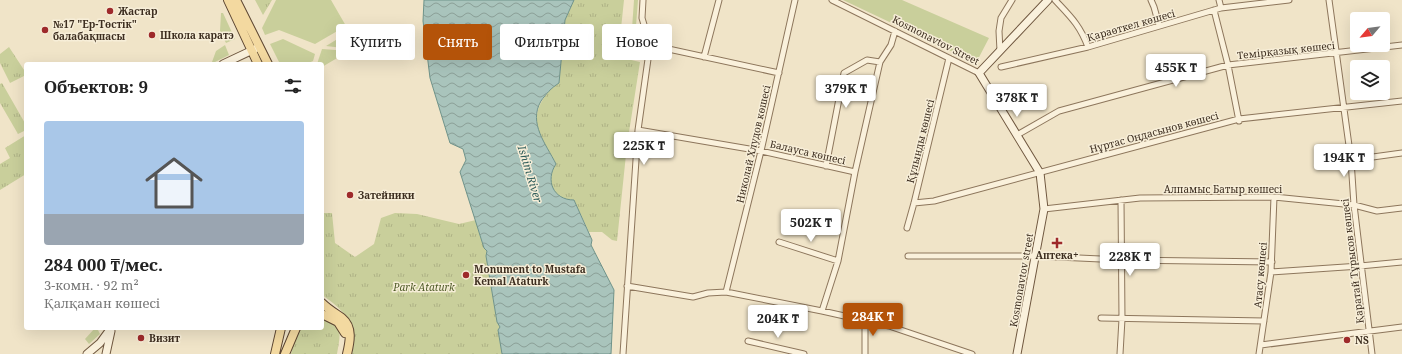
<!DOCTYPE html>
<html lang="ru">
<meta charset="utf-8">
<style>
body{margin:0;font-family:"Noto Serif",serif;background:#f2f2f2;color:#222;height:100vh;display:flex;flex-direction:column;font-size:15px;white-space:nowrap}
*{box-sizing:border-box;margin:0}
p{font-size:13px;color:#767676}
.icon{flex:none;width:22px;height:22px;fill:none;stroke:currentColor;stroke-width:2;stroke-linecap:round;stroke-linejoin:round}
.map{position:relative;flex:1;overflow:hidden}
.details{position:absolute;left:24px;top:62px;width:300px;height:268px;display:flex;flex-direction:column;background:#fff;border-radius:4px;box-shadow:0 4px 16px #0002}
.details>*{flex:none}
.banner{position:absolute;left:336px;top:24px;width:380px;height:36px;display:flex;gap:8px}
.needle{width:26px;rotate:241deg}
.controls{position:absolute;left:1350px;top:12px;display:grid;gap:8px}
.controls a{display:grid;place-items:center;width:40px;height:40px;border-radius:4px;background:#fff;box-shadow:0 4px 16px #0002;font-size:20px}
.price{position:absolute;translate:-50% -34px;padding:0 9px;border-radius:4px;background:#fff;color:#222;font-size:13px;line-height:26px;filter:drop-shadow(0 1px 2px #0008)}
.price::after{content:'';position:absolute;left:50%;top:24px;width:12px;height:9px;margin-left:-6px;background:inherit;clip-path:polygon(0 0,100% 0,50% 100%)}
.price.current{background:#b45309;color:#fff}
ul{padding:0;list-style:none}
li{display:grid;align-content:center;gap:8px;height:212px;padding:0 20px}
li+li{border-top:1px solid #e0e0e0}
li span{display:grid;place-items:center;height:124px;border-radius:4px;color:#555}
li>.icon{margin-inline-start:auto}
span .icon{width:72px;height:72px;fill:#fffc;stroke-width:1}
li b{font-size:17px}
h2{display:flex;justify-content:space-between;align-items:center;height:48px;padding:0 20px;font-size:17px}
.pill{padding:0 14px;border-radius:4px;background:#fff;box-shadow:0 4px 16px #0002;font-size:14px;line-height:36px}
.pill.current{background:#b45309;color:#fff}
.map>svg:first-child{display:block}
.green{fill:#c9cf9b}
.park{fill:url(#park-tufts)}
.water{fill:url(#water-waves);stroke:#6f938a}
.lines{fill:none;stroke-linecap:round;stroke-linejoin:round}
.street-casing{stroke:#8d765c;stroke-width:7}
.secondary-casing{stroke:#6f573f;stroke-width:9}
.primary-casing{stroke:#5b4430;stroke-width:10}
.street{stroke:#faf1dc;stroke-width:5}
.secondary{stroke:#faf1dc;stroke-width:7}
.primary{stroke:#f3d9a0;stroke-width:8}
.poi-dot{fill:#9e2a2b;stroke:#f7eed8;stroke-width:1.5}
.labels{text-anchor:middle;stroke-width:3;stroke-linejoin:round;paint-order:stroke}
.poi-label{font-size:10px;font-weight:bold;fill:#3d2e20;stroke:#f7eed8;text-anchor:start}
.street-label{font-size:10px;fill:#3d2e20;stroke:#f7eed8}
.park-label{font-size:10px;font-style:italic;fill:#4d5a26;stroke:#f7eed8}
.water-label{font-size:11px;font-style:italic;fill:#2f5d5a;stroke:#f7eed8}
</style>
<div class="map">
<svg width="1402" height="354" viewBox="0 0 1402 354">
<defs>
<pattern id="park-tufts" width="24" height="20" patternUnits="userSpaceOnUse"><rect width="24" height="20" fill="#c9cf9b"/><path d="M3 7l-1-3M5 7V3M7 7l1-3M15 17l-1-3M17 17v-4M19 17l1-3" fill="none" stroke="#aeb285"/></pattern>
<pattern id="water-waves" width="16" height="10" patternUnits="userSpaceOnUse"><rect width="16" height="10" fill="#a9c4bc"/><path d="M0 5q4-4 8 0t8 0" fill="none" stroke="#8ba098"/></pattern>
</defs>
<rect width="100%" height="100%" fill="#f0e4c8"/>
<path class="green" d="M 276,0 L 331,0 L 346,26 L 315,44 L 279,30 L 265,35 L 262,28 Z
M 634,0 L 638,0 L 636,26 L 641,27 L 647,45 L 631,43 Z
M 843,0 L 902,0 L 989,38 L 976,63 Z
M 221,13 L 223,13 L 235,39 L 226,43 L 220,31 Z
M 349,32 L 360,50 L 326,46 Z
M 283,39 L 315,54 L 313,61 L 306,64 L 280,64 L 270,44 Z
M 225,45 L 229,55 L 213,63 L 212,62 L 216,51 Z
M 322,49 L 349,51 L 322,67 L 322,64 L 317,64 Z
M 95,328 L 97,328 L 100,334 L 89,344 L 85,339 Z"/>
<path class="park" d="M 255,0 L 272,0 L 263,15 Z
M 574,0 L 624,0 L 618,57 L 640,62 L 627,145 L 617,241 L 612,240 L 602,232 L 589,232 L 574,200 C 552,200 545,181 556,164 C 545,143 528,124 542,101 C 546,94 551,88 559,83 L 565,20 Z
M 9,47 L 26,73 L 26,75 L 10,83 L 0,63 L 0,54 Z
M 2,83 L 26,125 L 26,130 L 18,134 L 0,103 L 0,84 Z
M 26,135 L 26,174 L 0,190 L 0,164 L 10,158 L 5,148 Z
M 323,213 L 332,213 L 335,243 L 355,257 L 374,244 L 381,218 L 395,213 L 417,214 L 459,224 L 476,220 L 484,248 L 487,251 L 486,256 L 497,322 L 500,327 L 498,330 L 502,354 L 352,354 C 359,325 344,310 322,295 L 322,219 Z
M 322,313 C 343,327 341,331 337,354 L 291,354 L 297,328 L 322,328 Z"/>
<path class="water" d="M 424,0 L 574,0 L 565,20 L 559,83 C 551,88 546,94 541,101 C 528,123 546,144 556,164 C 545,180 553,200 574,200 L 592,240 L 591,245 L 614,290 L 611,354 L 502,354 L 498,330 L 500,327 L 497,322 L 486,256 L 487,251 L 484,248 L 460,172 L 466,160 L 463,149 L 450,143 L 430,78 L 423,21 Z"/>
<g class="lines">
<g class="street-casing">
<path id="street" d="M 832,0 L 979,73
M 1055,0 C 1070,16 1080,25 1088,47
M 1151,0 L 1154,7 L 1159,25
M 1219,0 L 1221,8
M 1329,0 L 1351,160 L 1354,205 L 1372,354
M 1214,10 L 1228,65 L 1239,121
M 650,45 L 779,73
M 1000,51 L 999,31 L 1001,18 L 1012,0
M 704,57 L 719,0
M 1001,67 L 1088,47 L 1221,8 L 1289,0
M 638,130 L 761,151 L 855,172
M 1017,135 L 1059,111 L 1228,65 L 1402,45
M 1351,160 L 1402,153
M 826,166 L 844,73 L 867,60 L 880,62
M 914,203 L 934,201 L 1239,119 L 1402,101
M 1044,209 L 1140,198 L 1274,197 L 1354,205 L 1377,211 L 1402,208
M 907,228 L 914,203 L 949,58
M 779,242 L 838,261
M 908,256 L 1036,256 L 1122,260 L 1272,262
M 1271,272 L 1360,266 L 1402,262
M 627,286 L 693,297 L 708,293 L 726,292 L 822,311 L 889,326 L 972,354
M 726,292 L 761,151 L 795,0
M 822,311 L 838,261 L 855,172 L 880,62 L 891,45 L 895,31
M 1101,318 L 1264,321
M 748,341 L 804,354
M 1261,345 L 1402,327
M 623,354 L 638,130 L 650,45 L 642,18 L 643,0
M 865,354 L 865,320
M 1120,354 L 1122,319 L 1121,200
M 1259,354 L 1271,272 L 1274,197"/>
</g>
<g class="secondary-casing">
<path id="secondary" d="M 223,64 L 259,47
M 87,354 L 100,343 L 111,328
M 106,354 L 111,331
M 1017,354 L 1044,209 L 1040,173 L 979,73 L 1048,0"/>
</g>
<g class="primary-casing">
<path id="primary" d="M 228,0 L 258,64
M 236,0 L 268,64
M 322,303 C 328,309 335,313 342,318 C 353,327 350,342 347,354
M 322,314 L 338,322 L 345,333
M 275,354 L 281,328
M 285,354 L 296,328"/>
</g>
<use href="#street" class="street"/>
<use href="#secondary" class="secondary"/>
<use href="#primary" class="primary"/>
</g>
<g class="poi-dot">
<circle cx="110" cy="11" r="4"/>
<circle cx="45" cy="30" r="4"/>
<circle cx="152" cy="35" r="4"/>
<circle cx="350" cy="195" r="4"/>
<path d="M1055 237h4v4h4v4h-4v4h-4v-4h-4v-4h4z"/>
<circle cx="466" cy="275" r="4"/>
<circle cx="141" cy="338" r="4"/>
<circle cx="1347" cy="340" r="4"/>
</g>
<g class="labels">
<g class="poi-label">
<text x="118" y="15">Жастар</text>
<text x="53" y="28">№17 "Ер-Төстік"<tspan x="53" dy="12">балабақшасы</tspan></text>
<text x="160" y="39">Школа каратэ</text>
<text x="358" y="199">Затейники</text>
<text x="1057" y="259" text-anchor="middle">Аптека+</text>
<text x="474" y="273">Monument to Mustafa<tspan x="474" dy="12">Kemal Ataturk</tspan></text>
<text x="149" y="342">Визит</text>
<text x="1355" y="344">NS</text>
</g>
<g class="street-label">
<text transform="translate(1131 25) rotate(-16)" y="4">Қараөткел көшесі</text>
<text transform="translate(936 40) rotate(27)" y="4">Kosmonavtov Street</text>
<text transform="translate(1286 50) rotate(-6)" y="4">Темірқазық көшесі</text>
<text transform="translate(1154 132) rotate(-15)" y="4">Нұртас Оңдасынов көшесі</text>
<text transform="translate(920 141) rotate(-76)" y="4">Құлынды көшесі</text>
<text transform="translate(753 144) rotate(-77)" y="4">Николай Хлудов көшесі</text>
<text transform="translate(808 152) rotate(13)" y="4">Балауса көшесі</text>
<text x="1223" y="193">Алпамыс Батыр көшесі</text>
<text transform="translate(1352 261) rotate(-97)" y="4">Қаратай Тұрысов көшесі</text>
<text transform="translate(1260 275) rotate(-85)" y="4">Атасу көшесі</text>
<text transform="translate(1021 280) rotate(-80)" y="4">Kosmonavtov street</text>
</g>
<g class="park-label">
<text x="424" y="291">Park Ataturk</text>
</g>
<g class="water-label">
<text transform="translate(530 174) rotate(73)" y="4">Ishim River</text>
</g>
</g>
</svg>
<div class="controls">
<a><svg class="needle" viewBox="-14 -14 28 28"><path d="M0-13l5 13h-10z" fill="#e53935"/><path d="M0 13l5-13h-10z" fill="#767676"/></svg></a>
<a><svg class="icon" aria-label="layers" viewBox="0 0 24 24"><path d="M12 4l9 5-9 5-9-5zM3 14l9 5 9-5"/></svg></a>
</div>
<b class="price" style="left:1176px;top:88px">455K ₸</b>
<b class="price" style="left:846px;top:109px">379K ₸</b>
<b class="price" style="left:1017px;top:118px">378K ₸</b>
<b class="price" style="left:644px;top:166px">225K ₸</b>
<b class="price" style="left:1344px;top:178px">194K ₸</b>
<b class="price" style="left:811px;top:243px">502K ₸</b>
<b class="price" style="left:1130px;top:277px">228K ₸</b>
<b class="price current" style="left:873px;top:337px">284K ₸</b>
<b class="price" style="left:778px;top:339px">204K ₸</b>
<div class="banner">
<a class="pill">Купить</a>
<a class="pill current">Снять</a>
<a class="pill">Фильтры</a>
<a class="pill">Новое</a>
</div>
<section class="details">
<h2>Объектов: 9<svg class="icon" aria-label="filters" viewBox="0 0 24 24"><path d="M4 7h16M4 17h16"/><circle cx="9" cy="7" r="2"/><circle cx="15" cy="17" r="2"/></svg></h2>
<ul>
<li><span style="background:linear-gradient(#a9c7e8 75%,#9aa5b1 0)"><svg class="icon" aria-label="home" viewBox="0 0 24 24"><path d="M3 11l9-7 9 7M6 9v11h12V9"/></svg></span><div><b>284 000 ₸/мес.</b><p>3-комн. · 92 m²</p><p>Қалқаман көшесі</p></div></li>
</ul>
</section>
</div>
